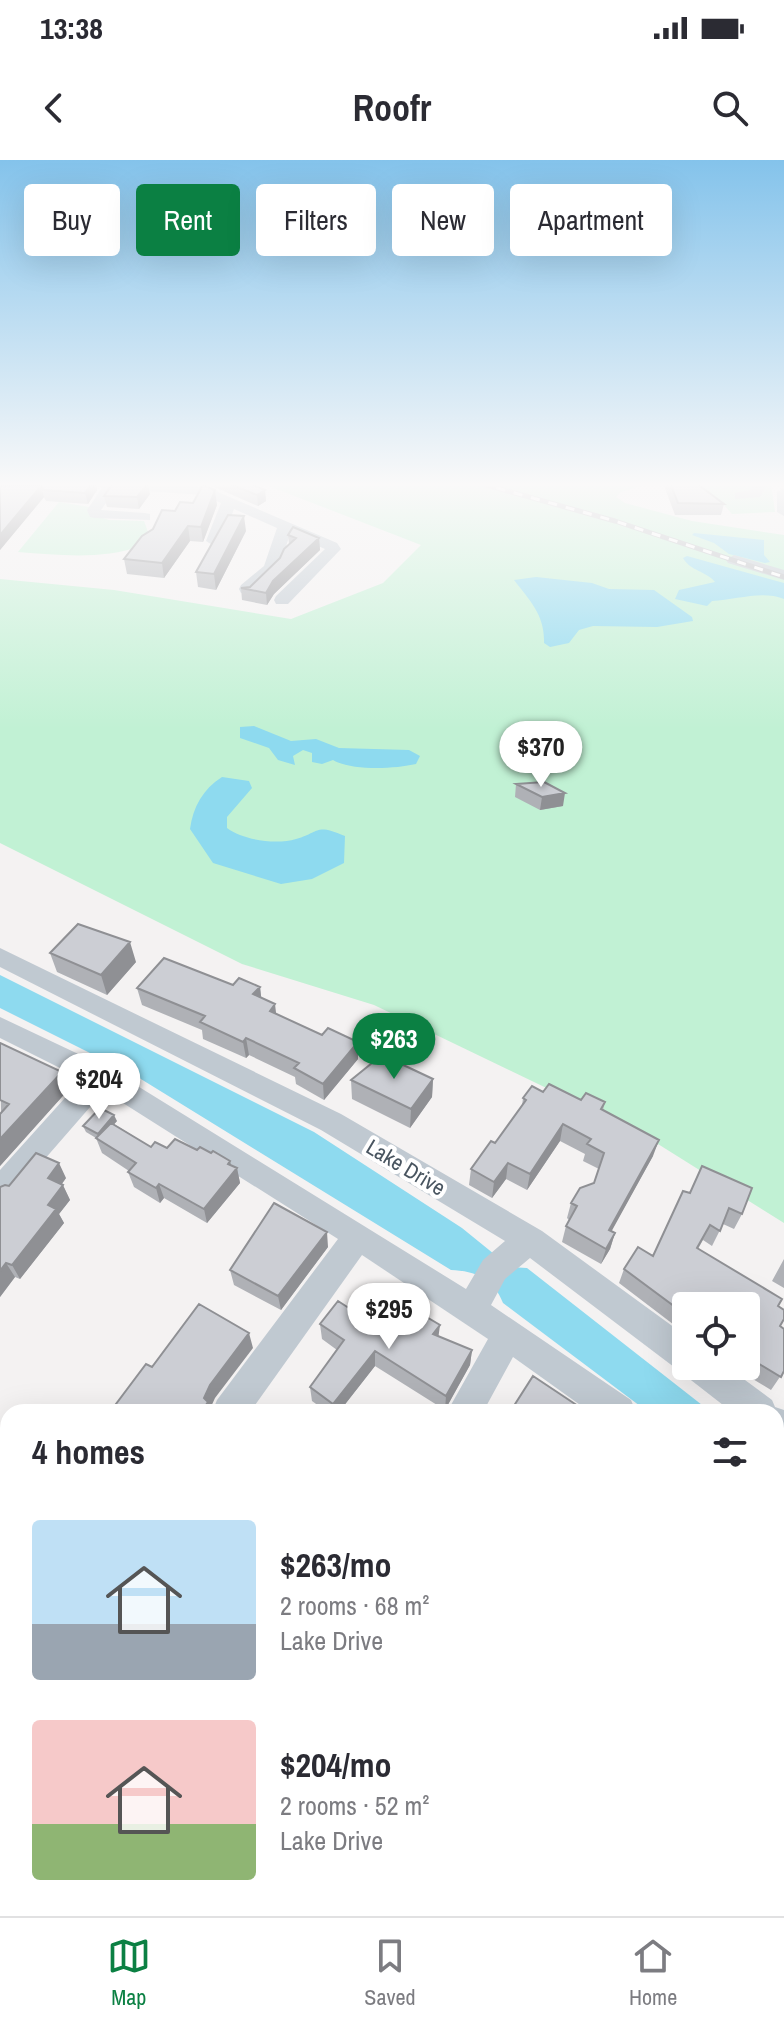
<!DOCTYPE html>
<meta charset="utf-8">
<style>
body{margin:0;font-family:"Archivo Narrow",sans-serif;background:#f7f7f7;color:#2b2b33;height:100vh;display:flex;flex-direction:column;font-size:30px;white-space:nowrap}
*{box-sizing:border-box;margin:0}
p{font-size:26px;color:#7c7c81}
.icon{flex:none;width:44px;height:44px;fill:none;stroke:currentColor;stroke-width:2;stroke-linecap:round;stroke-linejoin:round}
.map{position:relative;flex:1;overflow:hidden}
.details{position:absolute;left:0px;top:1244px;width:784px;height:512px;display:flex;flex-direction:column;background:#fff;border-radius:24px 24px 0 0;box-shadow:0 8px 32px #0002}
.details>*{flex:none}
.banner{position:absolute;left:24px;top:24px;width:736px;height:72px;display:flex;gap:16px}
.buttons{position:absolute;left:672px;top:1132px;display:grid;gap:16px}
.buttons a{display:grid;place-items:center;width:88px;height:88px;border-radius:8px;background:#fff;box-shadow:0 8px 32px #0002;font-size:40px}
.price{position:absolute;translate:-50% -68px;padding:0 18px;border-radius:28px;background:#fff;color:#222;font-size:26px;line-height:52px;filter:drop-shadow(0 2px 4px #0008)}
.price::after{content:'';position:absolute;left:50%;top:48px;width:24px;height:18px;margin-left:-12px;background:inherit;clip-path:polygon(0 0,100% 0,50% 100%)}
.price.selected{background:#0b8043;color:#fff}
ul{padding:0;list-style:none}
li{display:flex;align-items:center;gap:24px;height:200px;padding:0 32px}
li span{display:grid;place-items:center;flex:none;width:224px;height:160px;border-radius:8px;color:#555}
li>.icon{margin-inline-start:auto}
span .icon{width:96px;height:96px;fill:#fffc;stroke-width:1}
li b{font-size:34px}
h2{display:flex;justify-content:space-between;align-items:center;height:96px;padding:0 32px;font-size:34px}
.chip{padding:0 28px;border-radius:8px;background:#fff;box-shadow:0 8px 32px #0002;font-size:28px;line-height:72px}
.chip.selected{background:#0b8043;color:#fff}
.status{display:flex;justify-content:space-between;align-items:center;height:56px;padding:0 40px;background:#fff;direction:ltr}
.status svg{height:22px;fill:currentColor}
header{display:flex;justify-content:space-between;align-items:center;height:104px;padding:0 32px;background:#fff;font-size:36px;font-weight:800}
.dock{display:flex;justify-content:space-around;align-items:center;height:112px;border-top:2px solid #e1e1e2;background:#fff;font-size:22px;color:#7c7c81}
.dock a{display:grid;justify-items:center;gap:4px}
.dock .selected{color:#0b8043}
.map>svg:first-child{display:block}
.green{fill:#c1f1d4}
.water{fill:#8edaef}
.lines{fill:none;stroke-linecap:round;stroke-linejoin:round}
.minor{fill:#c0c9d1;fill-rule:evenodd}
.rail-casing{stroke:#b4b7bc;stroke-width:5}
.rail{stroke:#fff;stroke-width:3;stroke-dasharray:9;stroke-linecap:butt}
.wall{fill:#afb1b6}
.shaded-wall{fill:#8f9094}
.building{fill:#ccced4;stroke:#8f9094;stroke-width:2}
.labels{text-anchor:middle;stroke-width:8;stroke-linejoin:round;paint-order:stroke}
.street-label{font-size:22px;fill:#495560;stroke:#fff}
</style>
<div class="status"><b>13:38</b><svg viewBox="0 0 49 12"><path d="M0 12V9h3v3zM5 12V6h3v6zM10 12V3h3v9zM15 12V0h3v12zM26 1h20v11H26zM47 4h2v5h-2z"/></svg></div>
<header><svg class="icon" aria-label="back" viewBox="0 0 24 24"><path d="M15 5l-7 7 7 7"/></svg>Roofr<svg class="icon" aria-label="search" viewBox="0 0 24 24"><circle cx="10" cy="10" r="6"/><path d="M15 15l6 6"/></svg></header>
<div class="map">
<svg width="784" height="1756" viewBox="0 0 784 1756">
<rect width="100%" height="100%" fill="#f4f2f2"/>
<path class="green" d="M 261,323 L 652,323 L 621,332 L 616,337 L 625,343 L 692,361 L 784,375 L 784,1063 L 642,974 L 374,845 L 242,804 L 0,683 L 0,419 L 114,430 L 291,459 L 383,423 L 421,385 Z
M 683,323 L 771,323 L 775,352 L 732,354 L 722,343 Z
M 59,342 L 89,347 L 94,355 L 109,360 L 144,361 L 148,372 L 141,386 C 101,400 60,395 18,392 Z
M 0,1662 L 8,1668 L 8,1748 L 115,1748 L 126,1756 L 0,1756 Z"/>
<path class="water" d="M 694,373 L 764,380 L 764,395 L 770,402 L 765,403 L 729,394 L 714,383 L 692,375 Z
M 687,396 L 784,423 L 784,439 C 762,430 736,440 712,441 L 707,446 L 675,439 L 679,430 L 715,422 C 706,411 690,411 683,398 Z
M 536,417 L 592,423 L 609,429 L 654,430 L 692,457 L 693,461 L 657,467 L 593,466 L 579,470 L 569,483 L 550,487 L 544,483 C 545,455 530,441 514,420 Z
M 254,566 L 291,581 L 316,579 L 339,588 L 409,590 L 420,596 L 416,604 C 394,609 352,611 333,600 L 322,604 L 312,602 L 312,593 L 303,590 L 293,596 L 295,605 L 278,600 L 269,588 L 240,578 L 240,567 Z
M 222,617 L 249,621 L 252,628 L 227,657 L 227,668 C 243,680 276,685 296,679 C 320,672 315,663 345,676 L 344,703 L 312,719 L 281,724 L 213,703 L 190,669 C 193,647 203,629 222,617 Z
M 0,815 L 314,972 L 462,1068 L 510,1107 L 527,1108 L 711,1252 L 648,1252 L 503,1143 C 494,1119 476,1111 451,1110 L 136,916 L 0,848 Z
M 0,1472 L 8,1479 L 8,1668 L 0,1662 Z
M 116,1748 L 434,1748 L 431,1756 L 126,1756 Z"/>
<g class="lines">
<path class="minor" d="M 88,323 L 206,327 L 337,383 L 341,389 L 288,444 L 276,444 L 274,440 L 276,436 L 325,389 L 290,374 L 279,408 L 253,433 L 241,433 L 239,429 L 241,425 L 264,406 L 277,368 L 234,349 L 222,381 L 214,386 L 206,381 L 221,343 L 203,335 L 116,329 L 101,350 L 145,353 L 150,354 L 150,360 L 95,358 L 90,357 L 87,350 L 102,328 Z
M 754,323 L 768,323 L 760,337 L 735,339 L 735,333 L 750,330 Z
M 784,328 L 784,356 L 777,352 L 777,332 Z
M 734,395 L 784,410 L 784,420 L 728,403 L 726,400 Z
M 0,788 L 341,954 L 542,1071 L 686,1176 L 686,1206 L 726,1206 L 772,1240 L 775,1247 L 784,1250 L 784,1287 L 776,1284 L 776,1252 L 732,1252 L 687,1217 L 685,1211 L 674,1207 L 530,1098 L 505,1119 L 491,1145 L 631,1240 L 636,1252 L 590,1252 L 513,1197 L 483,1252 L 447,1252 L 488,1179 L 362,1095 L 250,1252 L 212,1252 L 217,1240 L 338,1079 L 104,931 L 10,1039 L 0,1043 L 0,1010 L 82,919 L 0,878 L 0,857 L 110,909 L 466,1129 L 483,1100 L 505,1081 L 321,970 L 0,807 Z
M 776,1345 L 784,1348 L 784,1386 L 776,1383 Z"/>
<g class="rail-casing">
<path id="rail" d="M 479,323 L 615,361 L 784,417"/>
</g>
<use href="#rail" class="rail"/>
</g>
<path class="wall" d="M 39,323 L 96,323 L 97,330 L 88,344 L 46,341 L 44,337 L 0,390 L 0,326 L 40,325 Z
M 212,323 L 249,323 L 265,330 L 266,341 L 258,346 L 212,326 Z
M 663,323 L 696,323 L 724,344 L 721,355 L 675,355 Z
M 150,334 L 139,349 L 107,347 L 104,336 Z
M 217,345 L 203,382 L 190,381 L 164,418 L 127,414 L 124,399 L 153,369 L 175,351 Z
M 246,371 L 216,430 L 198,427 L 196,412 Z
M 288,375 L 319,378 L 320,390 L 274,434 L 267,445 L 242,440 L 241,428 L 250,427 L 280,398 L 289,384 Z
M 516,624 L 563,646 L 540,650 L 515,637 Z
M 50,793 L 136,802 L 107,835 L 57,812 Z
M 233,825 L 260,827 L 261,838 L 276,854 L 358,899 L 324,940 L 296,924 L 295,917 L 249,895 L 246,898 L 203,879 L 202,870 L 142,845 L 137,828 Z
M 0,883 L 69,929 L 0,1006 L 1,954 Z
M 433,919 L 432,937 L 410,968 L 352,939 L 351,920 Z
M 543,932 L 581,940 L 605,942 L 603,950 L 653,996 L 611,1071 L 615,1073 L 610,1089 L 601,1104 L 562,1082 L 566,1066 L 569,1060 L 567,1058 L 571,1043 L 594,1023 L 599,1009 L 583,1001 L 585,994 L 560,981 L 527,1030 L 506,1019 L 492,1038 L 469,1025 L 471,1009 L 495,983 L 522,946 L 523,938 Z
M 117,961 L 114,964 L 151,987 L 197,990 L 231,1005 L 237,1008 L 240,1023 L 207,1063 L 164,1038 L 160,1043 L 134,1027 L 128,1012 L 129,1011 L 102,993 L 96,978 L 86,972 L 83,966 Z
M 702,1006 L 742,1054 L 734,1069 L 723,1064 L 712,1086 L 703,1080 L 698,1089 L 778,1146 L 784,1211 L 771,1230 L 731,1206 L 746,1206 L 746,1146 L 686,1146 L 686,1174 L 619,1123 L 624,1109 L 653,1096 L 690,1033 Z
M 66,1018 L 62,1024 L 70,1040 L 59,1054 L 64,1063 L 20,1119 L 15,1117 L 0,1137 L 9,1026 Z
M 328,1087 L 281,1150 L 234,1125 L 230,1110 Z
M 784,1099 L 784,1128 L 772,1121 Z
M 320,1164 L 389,1174 L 439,1177 L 472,1190 L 470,1205 L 445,1250 L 375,1206 L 339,1252 L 327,1252 L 312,1241 L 310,1227 L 337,1190 L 322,1179 Z"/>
<path class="shaded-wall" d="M 92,323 L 96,323 L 97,330 L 88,344 L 85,333 Z
M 148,323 L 150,334 L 139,349 L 137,337 Z
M 41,326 L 44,337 L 0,390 L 0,375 Z
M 215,330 L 217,345 L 203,382 L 201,367 Z
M 265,330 L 266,341 L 258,346 L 257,335 Z
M 244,356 L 246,371 L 216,430 L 214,414 Z
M 188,366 L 190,381 L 164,418 L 162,403 Z
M 319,378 L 320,390 L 274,434 L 267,445 L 266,433 L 273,421 Z
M 565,633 L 563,646 L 540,650 L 542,637 Z
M 130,782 L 136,802 L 107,835 L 101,815 Z
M 260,827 L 262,844 L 253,834 Z
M 275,844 L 277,861 L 270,851 Z
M 246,878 L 249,895 L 246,898 L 243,882 Z
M 358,882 L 358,899 L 324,940 L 323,924 Z
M 62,912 L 69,929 L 0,1006 L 0,979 Z
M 433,919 L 432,937 L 410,968 L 411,949 Z
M 114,955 L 117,961 L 100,980 L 98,974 Z
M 563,964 L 560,981 L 527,1030 L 530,1014 Z
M 659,980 L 653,996 L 604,1085 L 609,1070 Z
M 230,1001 L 233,1013 L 237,1008 L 240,1023 L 207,1063 L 204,1049 Z
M 59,1003 L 66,1018 L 55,1033 L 48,1018 Z
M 508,1003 L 506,1019 L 492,1038 L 494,1022 Z
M 159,1024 L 164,1038 L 160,1043 L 156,1028 Z
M 63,1025 L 70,1040 L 59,1054 L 64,1063 L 20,1119 L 12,1105 L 48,1045 Z
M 327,1072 L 328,1087 L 281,1150 L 278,1136 Z
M 615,1073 L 610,1089 L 601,1104 L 606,1089 Z
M 6,1103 L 15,1117 L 0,1137 L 0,1111 Z
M 440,1165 L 438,1180 L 433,1174 Z
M 249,1173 L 253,1188 L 215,1238 L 210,1249 L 211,1252 L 201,1252 L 204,1238 L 210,1225 Z
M 472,1190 L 470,1205 L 445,1250 L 446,1236 Z
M 375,1191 L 375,1206 L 339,1252 L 334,1252 L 333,1244 Z"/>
<path class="building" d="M 40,323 L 92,323 L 85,333 L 43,330 L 41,326 L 0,375 L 0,326 L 41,325 Z
M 113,323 L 148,323 L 137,337 L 104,336 Z
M 228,323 L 249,323 L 265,330 L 257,335 Z
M 670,323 L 696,323 L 724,344 L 678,343 Z
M 203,325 L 215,330 L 201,367 L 188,366 L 162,403 L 124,399 L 142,376 L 153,369 L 162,350 L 175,351 L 180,342 L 193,343 Z
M 228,355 L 244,356 L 214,414 L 196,412 Z
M 293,367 L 319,378 L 273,421 L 266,433 L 241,428 L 250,427 L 280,398 L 284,389 L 296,378 L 288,375 Z
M 544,622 L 565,633 L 542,637 L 516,624 Z
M 78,764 L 130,782 L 101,815 L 50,793 Z
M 164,798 L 233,825 L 239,818 L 260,827 L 253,834 L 275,844 L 270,851 L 322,875 L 328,868 L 358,882 L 323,924 L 294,908 L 299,903 L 246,878 L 243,882 L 200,862 L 205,856 L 137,828 Z
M 0,883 L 62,912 L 0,979 L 0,954 L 9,944 L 0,940 Z
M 382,895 L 433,919 L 411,949 L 351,920 Z
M 549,924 L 581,940 L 586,933 L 605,942 L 601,949 L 659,980 L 609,1070 L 615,1073 L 606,1089 L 566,1066 L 577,1046 L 571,1043 L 580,1028 L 594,1023 L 604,993 L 587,984 L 591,979 L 563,964 L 530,1014 L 508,1003 L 494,1022 L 471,1009 L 491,981 L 495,983 L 526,940 L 523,938 L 532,926 L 543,932 Z
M 100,948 L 114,955 L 98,974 L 83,966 Z
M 111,963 L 151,987 L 155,982 L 167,988 L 175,979 L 197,990 L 200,987 L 211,993 L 213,991 L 230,1001 L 228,1004 L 237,1008 L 204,1049 L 159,1024 L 156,1028 L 128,1012 L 136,1003 L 96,978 Z
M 36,993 L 59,1003 L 48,1018 L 63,1025 L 48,1045 L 56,1049 L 12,1105 L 6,1103 L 0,1111 L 0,1027 L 5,1025 L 9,1026 Z
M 702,1006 L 752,1028 L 742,1054 L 729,1048 L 720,1071 L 710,1065 L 697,1088 L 782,1139 L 778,1146 L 784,1150 L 784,1159 L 780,1166 L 784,1169 L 784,1211 L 781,1217 L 746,1196 L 746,1146 L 686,1146 L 686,1155 L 624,1109 L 638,1087 L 653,1096 L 683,1031 L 690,1033 Z
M 274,1043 L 327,1072 L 278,1136 L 230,1110 Z
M 338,1141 L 389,1174 L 408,1146 L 440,1165 L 433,1174 L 472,1190 L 446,1236 L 375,1191 L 333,1244 L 310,1227 L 344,1180 L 320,1164 Z
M 199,1144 L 249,1173 L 210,1225 L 204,1238 L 208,1242 L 201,1252 L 110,1252 L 146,1204 L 152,1207 Z
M 533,1216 L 587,1252 L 510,1252 Z
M 776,1489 L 780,1491 L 776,1504 Z"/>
<linearGradient id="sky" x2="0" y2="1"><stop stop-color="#84c3eb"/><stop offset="0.57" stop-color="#faf9f9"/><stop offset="1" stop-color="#faf9f9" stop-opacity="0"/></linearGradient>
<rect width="784" height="569" fill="url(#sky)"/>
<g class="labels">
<g class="street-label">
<text transform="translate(406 1007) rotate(31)" y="8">Lake Drive</text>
</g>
</g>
</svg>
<div class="buttons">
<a><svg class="icon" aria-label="locate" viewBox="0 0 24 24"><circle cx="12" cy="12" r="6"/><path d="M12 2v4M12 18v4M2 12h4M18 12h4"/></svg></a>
</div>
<b class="price" style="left:541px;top:629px">$370</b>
<b class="price selected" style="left:394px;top:921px">$263</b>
<b class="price" style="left:99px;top:961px">$204</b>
<b class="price" style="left:389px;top:1191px">$295</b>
<div class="banner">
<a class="chip">Buy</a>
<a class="chip selected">Rent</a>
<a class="chip">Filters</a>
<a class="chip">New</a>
<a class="chip">Apartment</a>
</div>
<section class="details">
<h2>4 homes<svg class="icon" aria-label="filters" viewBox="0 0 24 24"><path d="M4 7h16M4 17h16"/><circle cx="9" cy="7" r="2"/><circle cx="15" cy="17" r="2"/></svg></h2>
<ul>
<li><span style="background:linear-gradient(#bfe0f5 65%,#9aa5b1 0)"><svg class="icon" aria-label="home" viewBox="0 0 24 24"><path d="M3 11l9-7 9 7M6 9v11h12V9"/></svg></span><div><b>$263/mo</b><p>2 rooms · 68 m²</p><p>Lake Drive</p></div></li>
<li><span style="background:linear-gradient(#f6c9c9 65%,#8fb573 0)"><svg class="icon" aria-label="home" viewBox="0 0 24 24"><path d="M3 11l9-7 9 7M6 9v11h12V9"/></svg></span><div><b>$204/mo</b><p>2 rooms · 52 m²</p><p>Lake Drive</p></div></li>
</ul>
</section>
</div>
<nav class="dock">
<a class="selected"><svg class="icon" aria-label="map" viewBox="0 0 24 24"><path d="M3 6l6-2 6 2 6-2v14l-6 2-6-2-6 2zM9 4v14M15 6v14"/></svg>Map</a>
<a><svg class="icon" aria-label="saved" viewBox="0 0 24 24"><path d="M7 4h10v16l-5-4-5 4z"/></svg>Saved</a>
<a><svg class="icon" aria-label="home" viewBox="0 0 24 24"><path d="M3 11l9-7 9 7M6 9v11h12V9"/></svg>Home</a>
</nav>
